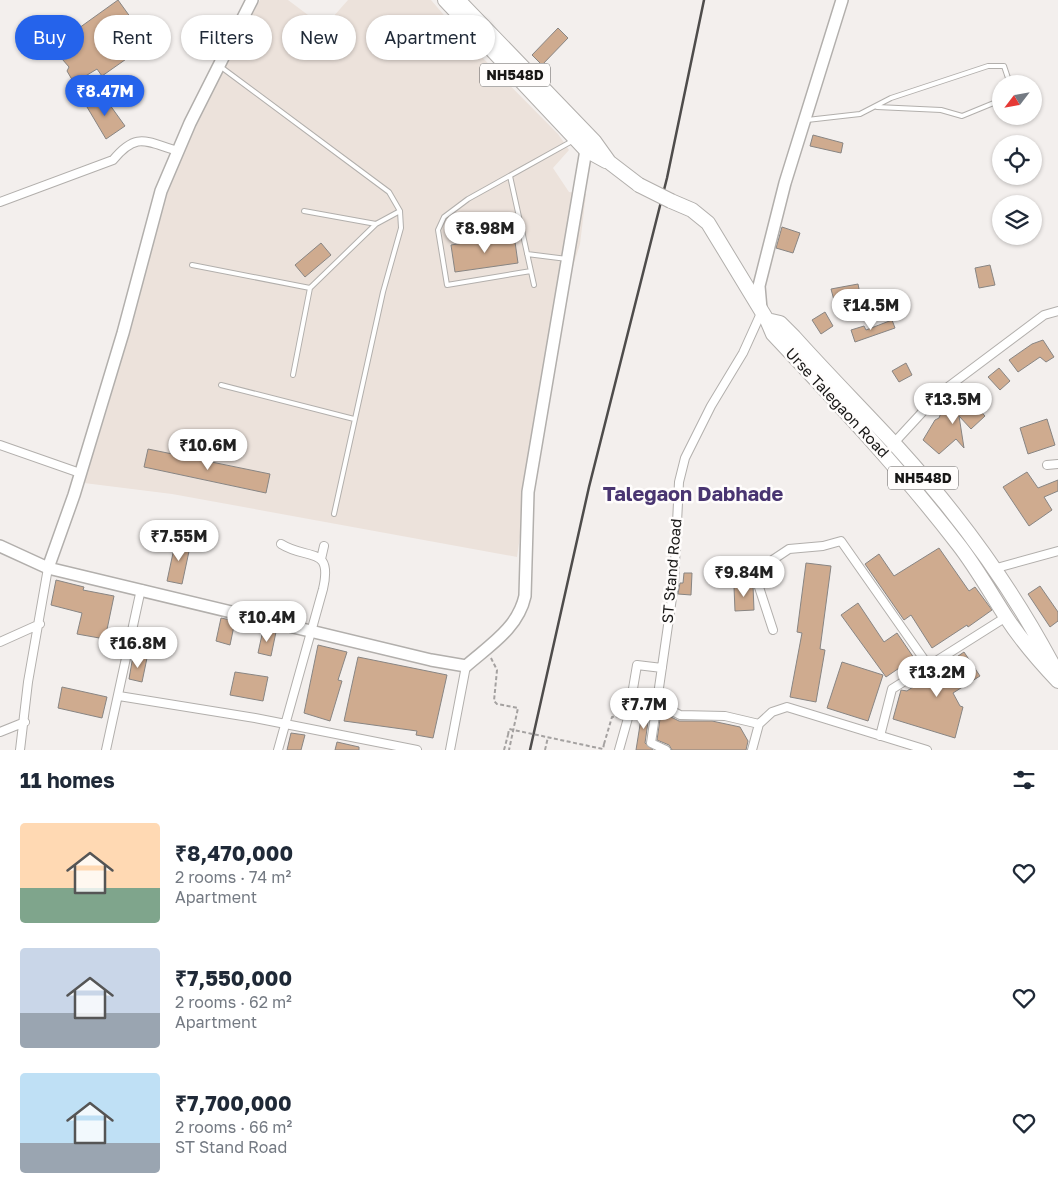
<!DOCTYPE html>
<meta charset="utf-8">
<style>
body{margin:0;font-family:"Golos Text",sans-serif;background:#f2f2f3;color:#1f2937;height:100vh;display:flex;flex-direction:column;font-size:19px;white-space:nowrap}
*{box-sizing:border-box;margin:0}
p{font-size:16px;color:#747a83}
.icon{flex:none;width:28px;height:28px;fill:none;stroke:currentColor;stroke-width:2;stroke-linecap:round;stroke-linejoin:round}
.map{position:relative;height:750px;overflow:hidden}
.drawer{display:flex;flex-direction:column;background:#fff;flex:1}
.drawer>*{flex:none}
.top-card{position:absolute;left:15px;top:15px;width:500px;height:45px;display:flex;gap:10px}
.needle{width:32px;rotate:239deg}
.tools{position:absolute;left:992px;top:75px;display:grid;gap:10px}
.tools a{display:grid;place-items:center;width:50px;height:50px;border-radius:50%;background:#fff;box-shadow:0 1px 4px #0004;font-size:25px}
.price{position:absolute;translate:-50% -42px;padding:0 11px;border-radius:18px;background:#fff;color:#222;font-size:16px;line-height:32px;filter:drop-shadow(0 1px 2px #0008)}
.price::after{content:'';position:absolute;left:50%;top:30px;width:15px;height:11px;margin-left:-8px;background:inherit;clip-path:polygon(0 0,100% 0,50% 100%)}
.price.selected{background:#2563eb;color:#fff}
ul{padding:0;list-style:none}
li{display:flex;align-items:center;gap:15px;height:125px;padding:0 20px}
li span{display:grid;place-items:center;flex:none;width:140px;height:100px;border-radius:5px;color:#555}
li>.icon{margin-inline-start:auto}
span .icon{width:60px;height:60px;fill:#fffc;stroke-width:1}
li b{font-size:21px}
h2{display:flex;justify-content:space-between;align-items:center;height:60px;padding:0 20px;font-size:21px}
.tag{padding:0 18px;border-radius:22px;background:#fff;box-shadow:0 1px 4px #0004;font-size:18px;line-height:45px}
.tag.selected{background:#2563eb;color:#fff}
.map>svg:first-child{display:block}
.built{fill:#ece2db}
.building{fill:#cfab8f;stroke:#888583}
.lines{fill:none;stroke-linecap:round;stroke-linejoin:round}
.lane-casing{stroke:#b2afac;stroke-width:6}
.street-casing{stroke:#b2afac;stroke-width:10}
.secondary-casing{stroke:#b2afac;stroke-width:14}
.highway-casing{stroke:#b2afac;stroke-width:16}
.path{stroke:#a4a1a0;stroke-width:2;stroke-dasharray:4 2.5;stroke-linecap:butt}
.lane{stroke:#fff;stroke-width:4}
.street{stroke:#fff;stroke-width:8}
.secondary{stroke:#fff;stroke-width:11}
.highway{stroke:#fff;stroke-width:14}
.rail{stroke:#4e4c4b;stroke-width:2.5}
.highway-bridge-casing{stroke:#b2afac;stroke-width:16;stroke-linecap:butt}
.path-bridge{stroke:#a4a1a0;stroke-width:2;stroke-dasharray:4 2.5;stroke-linecap:butt}
.highway-bridge{stroke:#fff;stroke-width:14}
.labels{text-anchor:middle;stroke-width:5;stroke-linejoin:round;paint-order:stroke}
.shield{fill:#fffdfc;stroke:#5e5d5c;stroke-width:1}
.shield-label{font-size:14px;font-weight:bold;fill:#191817}
.street-label{font-size:15px;fill:#191817;stroke:#fffdfc}
.district-label{font-size:20px;font-weight:bold;fill:#493571;stroke:#fffdfc}
</style>
<div class="map">
<svg width="1058" height="750" viewBox="0 0 1058 750">
<rect width="100%" height="100%" fill="#f3efed"/>
<path class="built" d="M 260,0 L 288,0 L 324,27 L 348,0 L 431,0 L 468,43 L 558,134 L 569,150 L 553,168 L 569,192 L 586,194 L 580,244 L 562,301 L 528,481 L 517,557 L 172,494 L 84,483 L 107,410 L 167,193 L 205,105 Z"/>
<path class="building" d="M 118,0 L 149,43 L 102,76 L 97,69 L 74,83 L 67,71 L 69,67 L 49,44 L 71,30 L 66,23 L 73,19 L 79,28 Z
M 558,28 L 568,38 L 542,65 L 532,55 Z
M 102,94 L 125,126 L 106,139 L 87,107 Z
M 813,135 L 843,143 L 841,153 L 810,146 Z
M 782,227 L 800,233 L 793,253 L 776,248 Z
M 514,235 L 518,263 L 455,272 L 451,245 Z
M 321,243 L 331,255 L 305,277 L 295,265 Z
M 990,265 L 995,285 L 979,288 L 975,268 Z
M 858,284 L 861,299 L 835,304 L 831,289 Z
M 825,312 L 833,326 L 821,334 L 812,320 Z
M 892,320 L 895,328 L 855,342 L 851,330 L 864,326 L 866,330 Z
M 1043,340 L 1054,357 L 1046,362 L 1040,357 L 1018,372 L 1009,360 L 1032,344 Z
M 906,363 L 912,375 L 899,382 L 892,371 Z
M 999,368 L 1010,381 L 1000,390 L 988,377 Z
M 966,396 L 985,416 L 971,429 L 959,416 L 964,448 L 956,439 L 939,454 L 923,440 L 935,420 L 939,418 L 943,408 L 948,413 Z
M 1047,419 L 1055,445 L 1028,454 L 1020,428 Z
M 148,449 L 270,474 L 266,493 L 144,467 Z
M 1027,472 L 1038,488 L 1058,480 L 1058,491 L 1044,497 L 1052,510 L 1029,526 L 1003,487 Z
M 176,539 L 191,542 L 182,584 L 167,581 Z
M 939,548 L 969,591 L 975,587 L 992,610 L 968,627 L 967,625 L 932,648 L 911,615 L 904,620 L 865,564 L 879,554 L 894,576 Z
M 806,563 L 831,566 L 820,649 L 825,650 L 816,702 L 790,697 L 802,633 L 797,632 Z
M 684,573 L 692,573 L 691,595 L 678,594 L 680,583 L 683,583 Z
M 56,580 L 84,587 L 83,590 L 114,596 L 105,639 L 77,634 L 82,613 L 51,605 Z
M 753,586 L 754,610 L 735,611 L 734,587 Z
M 1040,586 L 1058,612 L 1058,621 L 1050,627 L 1028,594 Z
M 858,603 L 884,642 L 897,633 L 914,658 L 886,677 L 841,615 Z
M 221,618 L 235,621 L 230,645 L 216,641 Z
M 263,630 L 276,632 L 271,656 L 258,653 Z
M 318,645 L 347,652 L 338,680 L 342,681 L 330,721 L 304,713 Z
M 964,652 L 980,676 L 953,693 L 960,706 L 963,707 L 955,738 L 893,719 L 901,690 L 907,691 Z
M 133,656 L 147,658 L 142,682 L 129,679 Z
M 358,657 L 447,675 L 433,738 L 416,735 L 417,731 L 344,721 Z
M 842,662 L 883,675 L 868,721 L 827,708 Z
M 235,672 L 268,677 L 263,701 L 230,695 Z
M 62,687 L 107,697 L 102,718 L 58,708 Z
M 643,706 L 650,708 L 645,743 L 653,750 L 636,750 Z
M 661,712 L 679,721 L 712,721 L 740,727 L 748,741 L 746,750 L 672,750 L 669,745 L 657,740 Z
M 291,733 L 305,735 L 301,750 L 287,750 Z
M 337,742 L 359,747 L 359,750 L 335,750 Z"/>
<g class="lines">
<g class="lane-casing">
<path id="lane" d="M 221,67 L 389,192 L 400,211 L 401,228 L 383,292 L 334,514
M 877,107 L 941,110 L 962,116 L 1001,100
M 807,120 L 860,114 L 891,98 L 988,66 L 1004,66 L 1010,84
M 510,176 L 534,285
M 304,211 L 376,224
M 527,254 L 567,259
M 192,265 L 310,288
M 531,271 L 447,285 L 438,230 L 444,217 L 468,199 L 574,140
M 293,375 L 310,288 L 376,224 L 400,211
M 221,385 L 354,419"/>
</g>
<g class="street-casing">
<path id="street" d="M 0,202 L 113,160 C 137,131 146,142 178,151
M 0,445 L 80,473
M 892,445 L 940,393 L 1044,315 L 1058,311
M 1047,465 L 1058,464
M 321,559 L 324,546
M 993,569 L 1058,551
M 773,630 L 756,578 L 771,561 L 789,549 L 823,546 L 841,541 L 928,665
M 0,642 L 40,624
M 119,696 L 255,718 L 417,750
M 657,703 L 680,715 L 725,716 L 759,724 L 772,712 L 787,707 L 927,750
M 0,732 L 25,722
M 880,736 L 892,689 L 1006,617
M 20,750 L 28,682 L 48,568
M 106,750 L 141,589
M 278,750 L 323,589 C 333,545 308,561 281,544
M 450,750 L 466,666
M 619,750 L 628,718 L 637,665 L 662,668
M 666,750 L 651,743 L 674,584 L 679,482 L 685,458 L 711,406 L 743,353 L 762,311
M 752,750 L 759,724"/>
</g>
<g class="secondary-casing">
<path id="secondary" d="M 761,309 L 759,286 L 785,183 L 842,0
M 0,546 L 48,568 L 431,660 L 466,666 C 490,645 518,628 525,596 L 528,492 L 586,150
M 48,568 L 74,495 L 123,333 L 161,191 L 190,123 L 252,0"/>
</g>
<g class="highway-casing">
<path id="highway" d="M 445,0 L 586,150 L 606,161
M 458,0 L 594,141 L 609,162 L 639,185
M 671,201 L 692,210 L 708,223 L 767,320 L 773,334 C 837,402 901,470 958,544 C 976,567 990,592 1006,617 C 1021,640 1039,661 1058,681
M 767,320 L 780,323 L 794,337 C 828,375 864,411 898,448 C 959,515 1015,592 1057,673"/>
</g>
<path class="path" d="M 491,658 L 497,670 L 494,701 L 497,704 L 518,708 L 509,750
M 604,744 L 612,717 L 621,716
M 504,750 L 508,735
M 545,750 L 548,737"/>
<use href="#lane" class="lane"/>
<use href="#street" class="street"/>
<use href="#secondary" class="secondary"/>
<use href="#highway" class="highway"/>
<path class="rail" d="M 530,750 L 589,487 L 667,178 L 704,0"/>
<g class="highway-bridge-casing">
<path id="highway-bridge" d="M 639,185 L 671,201"/>
</g>
<path class="path-bridge" d="M 508,735 L 509,729 L 603,749 L 604,744"/>
<use href="#highway-bridge" class="highway-bridge"/>
</g>
<g class="labels">
<g class="shield">
<rect x="480" y="63.5" width="70" height="23" rx="4"/>
<rect x="888" y="466.5" width="70" height="23" rx="4"/>
</g>
<g class="shield-label">
<text x="515" y="80">NH548D</text>
<text x="923" y="483">NH548D</text>
</g>
<g class="street-label">
<text transform="translate(837 403) rotate(47)" y="5">Urse Talegaon Road</text>
<text transform="translate(672 571) rotate(-85)" y="5">ST Stand Road</text>
</g>
<g class="district-label">
<text x="693" y="501">Talegaon Dabhade</text>
</g>
</g>
</svg>
<div class="tools">
<a><svg class="needle" viewBox="-14 -14 28 28"><path d="M0-13l5 13h-10z" fill="#e53935"/><path d="M0 13l5-13h-10z" fill="#747a83"/></svg></a>
<a><svg class="icon" aria-label="locate" viewBox="0 0 24 24"><circle cx="12" cy="12" r="6"/><path d="M12 2v4M12 18v4M2 12h4M18 12h4"/></svg></a>
<a><svg class="icon" aria-label="layers" viewBox="0 0 24 24"><path d="M12 4l9 5-9 5-9-5zM3 14l9 5 9-5"/></svg></a>
</div>
<b class="price selected" style="left:105px;top:117px">₹8.47M</b>
<b class="price" style="left:485px;top:254px">₹8.98M</b>
<b class="price" style="left:871px;top:331px">₹14.5M</b>
<b class="price" style="left:953px;top:425px">₹13.5M</b>
<b class="price" style="left:208px;top:471px">₹10.6M</b>
<b class="price" style="left:179px;top:562px">₹7.55M</b>
<b class="price" style="left:744px;top:598px">₹9.84M</b>
<b class="price" style="left:267px;top:643px">₹10.4M</b>
<b class="price" style="left:138px;top:669px">₹16.8M</b>
<b class="price" style="left:937px;top:698px">₹13.2M</b>
<b class="price" style="left:644px;top:730px">₹7.7M</b>
<div class="top-card">
<a class="tag selected">Buy</a>
<a class="tag">Rent</a>
<a class="tag">Filters</a>
<a class="tag">New</a>
<a class="tag">Apartment</a>
</div>
</div>
<section class="drawer">
<h2>11 homes<svg class="icon" aria-label="filters" viewBox="0 0 24 24"><path d="M4 7h16M4 17h16"/><circle cx="9" cy="7" r="2"/><circle cx="15" cy="17" r="2"/></svg></h2>
<ul>
<li><span style="background:linear-gradient(#ffd9b3 65%,#7fa58c 0)"><svg class="icon" aria-label="home" viewBox="0 0 24 24"><path d="M3 11l9-7 9 7M6 9v11h12V9"/></svg></span><div><b>₹8,470,000</b><p>2 rooms · 74 m²</p><p>Apartment</p></div><svg class="icon" aria-label="heart" viewBox="0 0 24 24"><path d="M12 20l-8-8c-3-5 5-10 8-4 3-6 11-1 8 4z"/></svg></li>
<li><span style="background:linear-gradient(#c9d6e8 65%,#9aa5b1 0)"><svg class="icon" aria-label="home" viewBox="0 0 24 24"><path d="M3 11l9-7 9 7M6 9v11h12V9"/></svg></span><div><b>₹7,550,000</b><p>2 rooms · 62 m²</p><p>Apartment</p></div><svg class="icon" aria-label="heart" viewBox="0 0 24 24"><path d="M12 20l-8-8c-3-5 5-10 8-4 3-6 11-1 8 4z"/></svg></li>
<li><span style="background:linear-gradient(#bfe0f5 70%,#9aa5b1 0)"><svg class="icon" aria-label="home" viewBox="0 0 24 24"><path d="M3 11l9-7 9 7M6 9v11h12V9"/></svg></span><div><b>₹7,700,000</b><p>2 rooms · 66 m²</p><p>ST Stand Road</p></div><svg class="icon" aria-label="heart" viewBox="0 0 24 24"><path d="M12 20l-8-8c-3-5 5-10 8-4 3-6 11-1 8 4z"/></svg></li>
</ul>
</section>
